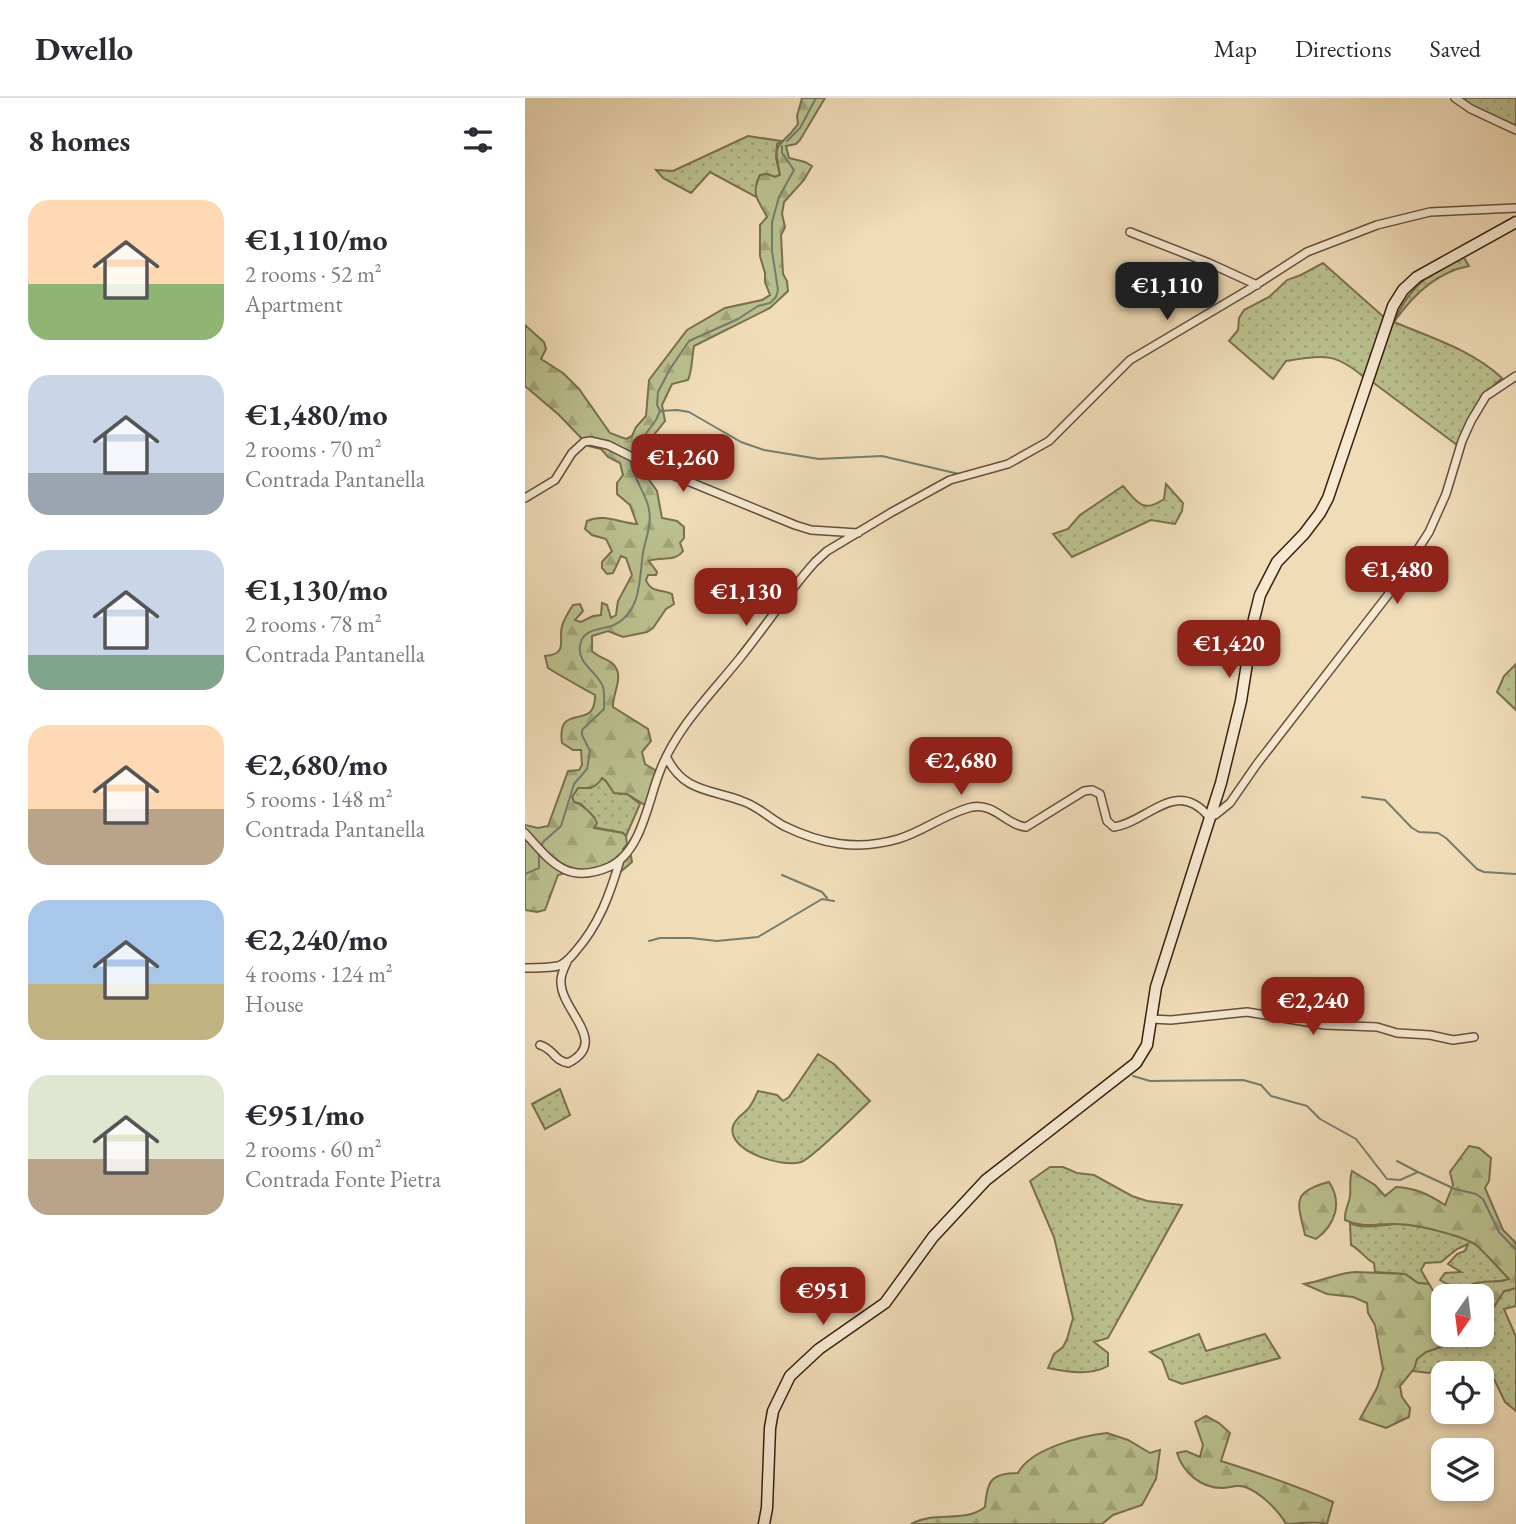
<!DOCTYPE html>
<meta charset="utf-8">
<style>
body{margin:0;font-family:"EB Garamond",serif;background:#f2f2f3;color:#2b2b33;height:100vh;display:flex;flex-direction:column;font-size:26px;white-space:nowrap}
*{box-sizing:border-box;margin:0}
p{font-size:23px;color:#7c7c81}
.icon{flex:none;width:38px;height:38px;fill:none;stroke:currentColor;stroke-width:2;stroke-linecap:round;stroke-linejoin:round}
.map{position:relative;flex:1;overflow:hidden}
.drawer{display:flex;flex-direction:column;background:#fff;width:525px}
.drawer>*{flex:none}
.needle{width:46px;rotate:194deg}
.buttons{position:absolute;left:906px;top:1186px;display:grid;gap:14px}
.buttons a{display:grid;place-items:center;width:63px;height:63px;border-radius:14px;background:#fff;box-shadow:0 4px 10px #0003;font-size:35px}
.price{position:absolute;translate:-50% -60px;padding:0 16px;border-radius:14px;background:#8f2418;color:#fff;font-size:23px;line-height:46px;filter:drop-shadow(0 2px 4px #0008)}
.price::after{content:'';position:absolute;left:50%;top:42px;width:21px;height:16px;margin-left:-10px;background:inherit;clip-path:polygon(0 0,100% 0,50% 100%)}
.price.current{background:#222;color:#fff}
ul{padding:0;list-style:none}
li{display:flex;align-items:center;gap:21px;height:175px;padding:0 28px}
li span{display:grid;place-items:center;flex:none;width:196px;height:140px;border-radius:21px;color:#555}
li>.icon{margin-inline-start:auto}
span .icon{width:84px;height:84px;fill:#fffc;stroke-width:1}
li b{font-size:30px}
h2{display:flex;justify-content:space-between;align-items:center;height:84px;padding:0 28px;font-size:30px}
header{display:flex;align-items:center;gap:42px;box-sizing:border-box;height:98px;padding:0 35px;background:#fff;border-bottom:2px solid #e1e1e2}
header strong{font-size:33px}
nav{display:flex;gap:38px;margin-inline-start:auto;font-size:24px}
main{display:flex;flex:1;min-height:0}
.map>svg:first-child{display:block}
.grass{fill:url(#grass-dots);stroke:#7a704f;stroke-width:2}
.forest{fill:url(#forest-firs);stroke:#7a704f;stroke-width:2}
.lines{fill:none;stroke-linecap:round;stroke-linejoin:round}
.stream{stroke:#747d6f;stroke-width:2}
.street-casing{stroke:#684e3a;stroke-width:10}
.secondary-casing{stroke:#3b1f10;stroke-width:13}
.street{stroke:#f5e9d1;stroke-width:7}
.secondary{stroke:#f5e9d1;stroke-width:10}
</style>
<header>
<strong>Dwello</strong>
<nav><a>Map</a><a>Directions</a><a>Saved</a></nav>
</header>
<main>
<section class="drawer">
<h2>8 homes<svg class="icon" aria-label="filters" viewBox="0 0 24 24"><path d="M4 7h16M4 17h16"/><circle cx="9" cy="7" r="2"/><circle cx="15" cy="17" r="2"/></svg></h2>
<ul>
<li><span style="background:linear-gradient(#ffd9b3 60%,#8fb573 0)"><svg class="icon" aria-label="home" viewBox="0 0 24 24"><path d="M3 11l9-7 9 7M6 9v11h12V9"/></svg></span><div><b>€1,110/mo</b><p>2 rooms · 52 m²</p><p>Apartment</p></div></li>
<li><span style="background:linear-gradient(#c9d6e8 70%,#9aa5b1 0)"><svg class="icon" aria-label="home" viewBox="0 0 24 24"><path d="M3 11l9-7 9 7M6 9v11h12V9"/></svg></span><div><b>€1,480/mo</b><p>2 rooms · 70 m²</p><p>Contrada Pantanella</p></div></li>
<li><span style="background:linear-gradient(#c9d6e8 75%,#7fa58c 0)"><svg class="icon" aria-label="home" viewBox="0 0 24 24"><path d="M3 11l9-7 9 7M6 9v11h12V9"/></svg></span><div><b>€1,130/mo</b><p>2 rooms · 78 m²</p><p>Contrada Pantanella</p></div></li>
<li><span style="background:linear-gradient(#ffd9b3 60%,#b9a48a 0)"><svg class="icon" aria-label="home" viewBox="0 0 24 24"><path d="M3 11l9-7 9 7M6 9v11h12V9"/></svg></span><div><b>€2,680/mo</b><p>5 rooms · 148 m²</p><p>Contrada Pantanella</p></div></li>
<li><span style="background:linear-gradient(#a9c7e8 60%,#c2b280 0)"><svg class="icon" aria-label="home" viewBox="0 0 24 24"><path d="M3 11l9-7 9 7M6 9v11h12V9"/></svg></span><div><b>€2,240/mo</b><p>4 rooms · 124 m²</p><p>House</p></div></li>
<li><span style="background:linear-gradient(#dfe7d0 60%,#b9a48a 0)"><svg class="icon" aria-label="home" viewBox="0 0 24 24"><path d="M3 11l9-7 9 7M6 9v11h12V9"/></svg></span><div><b>€951/mo</b><p>2 rooms · 60 m²</p><p>Contrada Fonte Pietra</p></div></li>
</ul>
</section>
<div class="map">
<svg width="991" height="1426" viewBox="0 0 991 1426">
<defs>
<pattern id="grass-dots" width="8" height="8" patternUnits="userSpaceOnUse" patternTransform="scale(1.75)"><rect width="8" height="8" fill="#bac18e"/><path d="M2 2h.1M6 6h.1" fill="none" stroke="#a1a579" stroke-width="1.8" stroke-linecap="round"/></pattern>
<pattern id="forest-firs" width="22" height="20" patternUnits="userSpaceOnUse" patternTransform="scale(1.75)"><rect width="22" height="20" fill="#bac18e"/><path d="M5 1l3.5 6h-7zM16 11l3.5 6h-7z" fill="#a1a579"/></pattern>
</defs>
<rect width="100%" height="100%" fill="#f0ddb8"/>
<filter id="stains"><feTurbulence type="fractalNoise" baseFrequency=".00286" numOctaves="4"/><feColorMatrix values="0 0 0 0 .2 0 0 0 0 .09 0 0 0 0 .02 0 0 0 .5 -.17"/></filter>
<radialGradient id="worn" r=".72"><stop offset=".6" stop-color="#630" stop-opacity="0"/><stop offset="1" stop-color="#630" stop-opacity=".3"/></radialGradient>
<path class="grass" d="M 934,0 L 991,0 L 991,29 L 946,8 Z
M 223,38 L 256,43 L 252,46 L 251,60 L 255,77 L 250,79 L 242,76 L 235,77 L 232,84 L 231,99 L 185,74 L 166,95 L 138,80 L 131,72 L 148,73 Z
M 938,158 L 944,168 C 912,174 887,198 869,224 C 907,240 947,252 977,280 C 955,298 944,321 932,347 L 846,283 C 860,248 869,206 900,181 C 911,172 926,166 938,158 Z
M 798,165 L 861,221 L 841,281 C 810,254 800,257 761,263 L 748,281 L 704,243 L 713,232 L 714,220 L 719,212 L 744,199 L 762,182 L 776,177 Z
M 641,386 L 658,405 L 657,413 L 650,426 L 626,422 L 547,459 L 528,436 L 543,431 L 555,417 L 598,388 C 612,404 618,416 639,401 Z
M 991,566 L 991,612 L 972,594 L 979,578 Z
M 76,680 L 81,683 L 89,695 L 102,696 L 115,706 L 101,738 L 98,735 L 68,729 L 70,720 L 56,706 L 49,704 L 47,698 L 53,690 L 66,690 Z
M 293,956 L 309,966 L 345,1003 C 332,1015 288,1060 276,1064 C 257,1070 201,1053 208,1028 C 211,1020 217,1017 222,1012 C 227,1007 230,999 233,993 L 252,997 L 258,1003 L 264,999 Z
M 35,991 L 45,1017 L 20,1031 L 7,1006 Z
M 525,1069 L 538,1069 L 552,1075 L 569,1077 L 607,1098 L 622,1103 L 657,1107 L 583,1240 L 569,1244 L 583,1255 L 583,1268 C 565,1278 542,1274 523,1270 L 529,1256 L 538,1249 L 542,1241 L 548,1220 L 529,1139 L 505,1083 Z
M 825,1125 C 839,1132 858,1126 873,1126 C 891,1126 936,1137 951,1147 C 958,1152 977,1174 985,1182 L 947,1186 L 959,1190 L 958,1194 L 947,1199 L 939,1199 L 952,1193 L 922,1186 L 915,1182 L 920,1175 L 936,1174 L 923,1166 L 932,1156 L 940,1153 L 943,1146 L 932,1151 L 916,1164 L 900,1165 L 896,1172 L 904,1186 L 893,1185 L 880,1176 L 850,1174 L 849,1165 C 840,1161 836,1152 826,1147 Z
M 991,1190 L 991,1208 L 979,1211 L 991,1239 L 991,1313 L 980,1304 L 969,1281 L 965,1277 L 929,1276 L 930,1271 L 925,1266 L 917,1266 L 904,1275 L 887,1273 L 892,1261 L 901,1254 L 925,1246 L 933,1237 L 957,1237 L 957,1211 L 968,1210 L 979,1193 Z
M 674,1236 L 681,1253 L 740,1236 L 755,1260 L 657,1286 L 644,1281 L 637,1262 L 625,1254 Z"/>
<path class="forest" d="M 277,0 L 300,0 L 275,42 L 271,46 L 261,48 L 264,60 L 280,64 L 287,68 L 279,82 L 259,104 L 257,116 L 260,129 L 256,137 L 258,176 L 262,183 L 263,193 L 245,210 L 169,248 C 167,258 167,274 163,282 L 147,286 L 137,307 L 140,323 L 117,352 L 121,368 L 119,375 L 132,393 L 137,420 L 152,423 L 159,429 L 159,440 L 155,445 L 158,453 C 149,465 136,458 124,463 L 132,474 L 131,477 L 123,477 L 121,482 C 126,495 136,491 147,496 L 149,506 L 141,511 L 128,530 L 122,534 L 98,539 L 83,533 L 67,538 L 67,553 C 73,559 80,560 87,565 C 101,577 87,595 88,609 L 123,631 L 126,643 L 117,654 L 120,666 L 130,672 L 131,678 L 123,709 L 102,696 L 89,695 L 81,683 L 77,680 C 70,691 65,690 53,690 L 47,699 L 49,704 C 57,706 69,717 72,725 L 69,730 L 98,735 L 101,738 L 102,746 L 98,751 L 106,758 L 107,764 L 94,775 L 91,768 C 74,775 60,785 44,774 L 33,777 L 20,812 L 12,814 L 0,812 L 0,727 L 13,730 L 23,728 L 43,673 L 54,672 L 57,667 L 56,652 L 48,652 L 37,645 C 31,602 71,635 70,597 C 54,588 39,580 23,570 L 20,558 C 44,556 33,542 37,528 C 39,522 44,513 48,507 L 55,506 L 58,513 L 50,522 L 56,524 L 68,518 L 76,517 L 77,505 L 82,507 L 86,520 L 91,517 L 93,503 L 107,477 L 101,460 L 96,458 L 88,475 L 82,476 L 77,470 L 77,464 L 87,453 L 81,441 L 67,437 L 60,431 L 62,423 C 79,415 95,425 112,426 L 105,407 L 92,396 L 92,385 L 98,377 L 95,365 L 83,359 L 76,351 L 64,348 L 34,317 L 0,288 L 0,227 L 19,244 L 21,251 L 16,261 L 38,275 L 54,291 L 85,335 L 101,341 L 107,338 L 111,329 L 121,318 L 124,282 L 162,232 L 200,210 L 237,202 L 245,197 L 240,184 L 240,175 L 235,158 L 235,127 L 242,119 C 234,102 225,98 235,77 L 242,76 L 250,79 L 255,77 C 247,39 254,53 273,26 L 272,18 Z
M 944,1048 L 954,1050 L 966,1060 L 964,1083 L 960,1090 L 978,1132 L 991,1145 L 991,1190 L 979,1193 L 968,1210 L 957,1211 L 957,1199 L 947,1199 L 958,1194 L 959,1190 L 946,1187 C 958,1181 972,1186 984,1181 C 977,1174 957,1151 950,1146 C 935,1137 890,1126 872,1126 C 852,1125 839,1131 820,1122 C 819,1111 824,1107 825,1098 C 826,1088 824,1082 827,1073 L 850,1087 L 860,1098 L 871,1089 C 891,1090 903,1096 920,1107 L 928,1087 L 925,1074 Z
M 804,1084 C 818,1105 810,1127 791,1141 L 780,1137 C 773,1105 765,1094 804,1084 Z
M 831,1174 L 880,1176 L 893,1185 L 904,1186 L 919,1211 L 919,1237 L 933,1237 L 925,1246 L 901,1254 L 892,1261 L 889,1271 L 875,1288 L 877,1299 L 885,1310 L 884,1319 L 861,1330 L 835,1321 L 852,1290 L 858,1271 L 850,1227 L 843,1215 L 842,1205 L 828,1199 L 802,1196 L 779,1186 C 798,1183 812,1175 831,1174 Z
M 681,1318 L 694,1325 L 705,1335 L 696,1363 C 734,1375 773,1388 808,1404 L 802,1426 C 791,1422 775,1426 761,1426 C 753,1412 735,1394 720,1389 C 711,1386 705,1390 697,1390 C 675,1390 658,1374 652,1355 L 661,1353 L 675,1359 L 678,1347 L 670,1324 Z
M 582,1335 L 603,1342 L 625,1355 L 635,1352 L 631,1381 L 617,1407 L 588,1417 L 577,1426 L 386,1426 C 412,1412 438,1426 460,1409 C 462,1383 466,1375 493,1375 C 505,1351 556,1338 582,1335 Z"/>
<g class="lines">
<path class="stream" d="M 262,43 L 275,30 L 291,0
M 135,313 L 152,312 L 164,314 L 216,344 L 239,352 L 294,361 L 357,358 L 434,376
M 108,353 L 131,322 L 135,313 L 132,307 L 133,294 L 145,271 L 164,243 L 213,221 L 233,208 L 245,205 L 251,199 L 253,192 L 247,153 L 247,124 L 254,99 L 269,72 L 257,55 L 257,48
M 837,699 L 860,702 L 887,730 L 894,734 L 913,735 L 921,740 L 952,771 L 959,774 L 991,776
M 16,749 L 18,744 L 36,728 L 49,686 L 62,671 L 65,653 L 57,637 L 57,632 L 79,611 C 79,604 80,596 78,589 C 73,574 52,566 55,548 C 57,530 77,532 89,527 C 117,514 114,480 118,455 C 121,438 128,425 123,407 C 118,391 108,379 105,362
M 0,776 L 14,770 L 14,755
M 257,777 L 297,794 L 302,800
M 124,843 L 135,840 L 166,840 L 192,843 L 233,839 L 297,801 L 309,803
M 608,978 L 625,983 L 718,982 L 736,987 L 746,998 L 782,1008 L 795,1021 L 831,1041 L 862,1081 L 875,1082 L 893,1074 L 930,1091 L 951,1096 L 958,1101 L 974,1134 L 991,1152
M 872,1063 L 893,1074"/>
<g class="street-casing">
<path id="street" d="M 930,0 L 946,11 L 991,32
M 605,134 L 684,165 L 732,187
M 0,400 L 30,382 L 47,355 L 59,344 L 65,343 L 83,347 L 121,366 L 270,427 L 286,432 L 333,435
M 142,660 C 159,694 185,691 217,703 C 233,708 244,720 259,728 C 296,746 332,753 373,741 C 398,734 421,715 447,709 C 470,705 481,727 501,729 L 559,693 L 567,692 L 575,696 L 582,723 L 589,729 C 623,724 651,679 684,719 L 690,717 L 705,705 L 732,666 L 866,493 L 904,434 L 921,396 L 937,343 L 946,323 L 961,298 L 991,278
M 0,735 C 26,764 42,787 84,769 C 117,754 123,702 135,673 C 151,630 187,595 215,560 C 240,529 263,494 290,464 L 302,453 L 367,414 L 425,382 L 483,366 L 524,343 L 605,262 L 723,192 L 782,154 L 852,127 L 905,114 L 991,110
M 0,870 C 10,870 23,870 33,868 C 40,866 45,860 50,854 C 74,827 85,796 95,762
M 626,921 L 646,922 L 722,914 L 800,927 L 852,929 L 872,935 L 905,937 L 928,942 L 949,939
M 15,947 C 29,951 29,963 43,965 C 85,944 37,914 36,885 C 35,878 39,870 42,864"/>
</g>
<g class="secondary-casing">
<path id="secondary" d="M 239,1426 L 242,1410 L 245,1330 L 248,1313 L 265,1278 L 294,1251 L 360,1205 L 408,1139 L 461,1082 L 611,965 L 622,947 L 631,889 L 696,685 L 716,603 L 729,521 L 735,497 L 752,464 L 779,436 L 795,415 L 803,400 L 868,208 L 878,192 L 892,179 L 991,124"/>
</g>
<use href="#street" class="street"/>
<use href="#secondary" class="secondary"/>
</g>
<rect width="100%" height="100%" filter="url(#stains)"/>
<rect width="100%" height="100%" fill="url(#worn)"/>
</svg>
<div class="buttons">
<a><svg class="needle" viewBox="-14 -14 28 28"><path d="M0-13l5 13h-10z" fill="#e53935"/><path d="M0 13l5-13h-10z" fill="#7c7c81"/></svg></a>
<a><svg class="icon" aria-label="locate" viewBox="0 0 24 24"><circle cx="12" cy="12" r="6"/><path d="M12 2v4M12 18v4M2 12h4M18 12h4"/></svg></a>
<a><svg class="icon" aria-label="layers" viewBox="0 0 24 24"><path d="M12 4l9 5-9 5-9-5zM3 14l9 5 9-5"/></svg></a>
</div>
<b class="price current" style="left:642px;top:224px">€1,110</b>
<b class="price" style="left:158px;top:396px">€1,260</b>
<b class="price" style="left:872px;top:508px">€1,480</b>
<b class="price" style="left:221px;top:530px">€1,130</b>
<b class="price" style="left:704px;top:582px">€1,420</b>
<b class="price" style="left:436px;top:699px">€2,680</b>
<b class="price" style="left:788px;top:939px">€2,240</b>
<b class="price" style="left:298px;top:1229px">€951</b>
</div>
</main>
